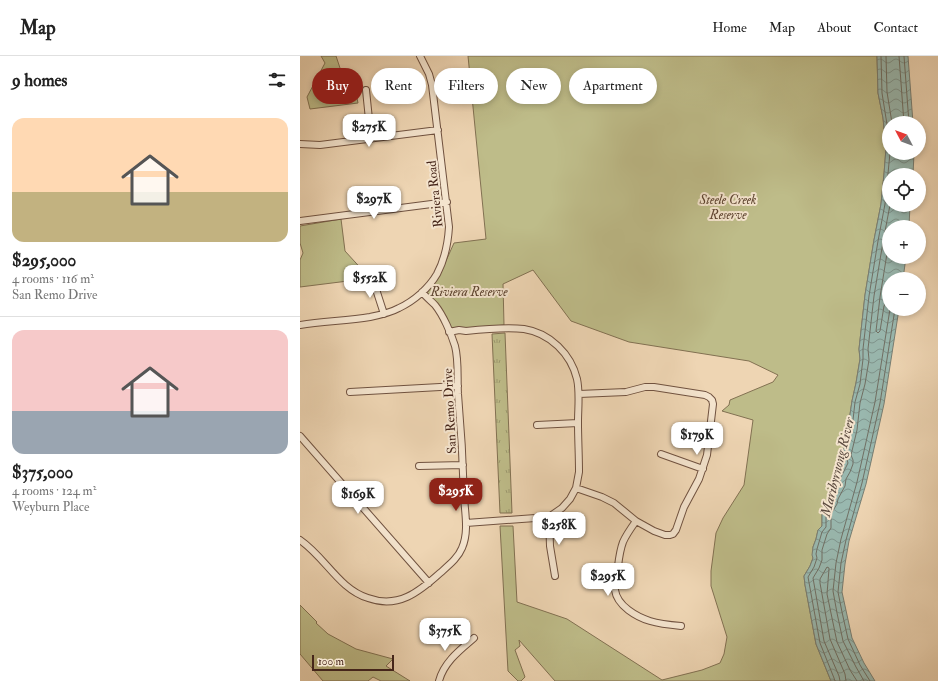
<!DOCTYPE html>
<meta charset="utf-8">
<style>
body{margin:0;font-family:"IM FELL Double Pica",serif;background:#f2f2f2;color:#222;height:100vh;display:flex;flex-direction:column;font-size:15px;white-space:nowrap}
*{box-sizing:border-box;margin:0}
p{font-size:13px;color:#767676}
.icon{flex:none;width:22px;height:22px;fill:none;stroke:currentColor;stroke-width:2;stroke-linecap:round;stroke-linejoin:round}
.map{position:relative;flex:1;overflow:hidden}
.panel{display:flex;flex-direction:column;background:#fff;width:300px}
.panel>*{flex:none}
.guide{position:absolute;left:12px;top:12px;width:380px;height:36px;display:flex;gap:8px}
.needle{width:26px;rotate:311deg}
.buttons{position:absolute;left:582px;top:60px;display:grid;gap:8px}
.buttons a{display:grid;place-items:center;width:44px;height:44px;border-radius:50%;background:#fff;box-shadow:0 2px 6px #0003;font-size:20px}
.scale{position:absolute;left:12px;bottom:10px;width:82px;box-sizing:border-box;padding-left:4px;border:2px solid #46261a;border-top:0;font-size:11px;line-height:14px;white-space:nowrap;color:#46261a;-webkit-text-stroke:3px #f4e4ce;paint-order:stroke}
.price{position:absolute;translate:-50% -34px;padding:0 9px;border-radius:8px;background:#fff;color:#222;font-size:13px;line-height:26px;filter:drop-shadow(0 1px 2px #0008)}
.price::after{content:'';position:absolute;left:50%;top:24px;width:12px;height:9px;margin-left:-6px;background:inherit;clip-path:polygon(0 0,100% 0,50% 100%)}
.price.active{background:#8f2418;color:#fff}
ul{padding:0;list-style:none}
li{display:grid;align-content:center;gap:8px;height:212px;padding:0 12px}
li+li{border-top:1px solid #e0e0e0}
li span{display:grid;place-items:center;height:124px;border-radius:12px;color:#555}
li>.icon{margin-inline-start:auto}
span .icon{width:72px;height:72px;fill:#fffc;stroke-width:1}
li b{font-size:17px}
h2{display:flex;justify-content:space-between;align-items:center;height:48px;padding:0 12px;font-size:17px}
.pill{padding:0 14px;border-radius:18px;background:#fff;box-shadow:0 2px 6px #0003;font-size:14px;line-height:36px}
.pill.active{background:#8f2418;color:#fff}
header{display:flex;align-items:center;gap:24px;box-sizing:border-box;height:56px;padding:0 20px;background:#fff;border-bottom:1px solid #e0e0e0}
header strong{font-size:19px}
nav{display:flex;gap:22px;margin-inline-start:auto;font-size:14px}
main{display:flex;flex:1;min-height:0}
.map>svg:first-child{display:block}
.grass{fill:url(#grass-tufts);stroke:#827152}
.park{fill:#bebc89;stroke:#827152}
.water{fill:url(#water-waves);stroke:#787e73}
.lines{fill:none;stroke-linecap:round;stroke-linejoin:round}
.shore{stroke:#706f64;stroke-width:1}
.street-casing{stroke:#705240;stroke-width:8}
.street{stroke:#f4e4ce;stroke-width:6}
.labels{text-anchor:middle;stroke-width:4;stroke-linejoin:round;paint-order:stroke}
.street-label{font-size:13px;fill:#46261a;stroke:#f4e4ce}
.park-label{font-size:13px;font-style:italic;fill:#5e4430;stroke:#f4e4ce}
.water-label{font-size:14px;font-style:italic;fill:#5b4a3f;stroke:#f4e4ce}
</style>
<header>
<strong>Map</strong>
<nav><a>Home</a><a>Map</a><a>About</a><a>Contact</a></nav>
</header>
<main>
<section class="panel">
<h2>9 homes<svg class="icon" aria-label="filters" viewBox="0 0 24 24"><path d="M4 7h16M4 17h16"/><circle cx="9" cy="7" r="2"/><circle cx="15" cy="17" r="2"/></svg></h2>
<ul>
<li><span style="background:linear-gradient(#ffd9b3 60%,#c2b280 0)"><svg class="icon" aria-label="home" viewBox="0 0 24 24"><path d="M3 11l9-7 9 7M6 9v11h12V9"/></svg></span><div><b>$295,000</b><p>4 rooms · 116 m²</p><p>San Remo Drive</p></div></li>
<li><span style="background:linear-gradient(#f6c9c9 65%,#9aa5b1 0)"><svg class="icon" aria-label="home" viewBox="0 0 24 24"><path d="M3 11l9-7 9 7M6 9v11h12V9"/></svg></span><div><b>$375,000</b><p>4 rooms · 124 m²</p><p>Weyburn Place</p></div></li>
</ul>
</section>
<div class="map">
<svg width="638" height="625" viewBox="0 0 638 625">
<defs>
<pattern id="grass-tufts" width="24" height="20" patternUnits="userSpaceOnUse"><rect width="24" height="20" fill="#bebc89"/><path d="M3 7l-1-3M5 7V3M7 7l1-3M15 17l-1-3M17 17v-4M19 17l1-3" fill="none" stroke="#9c996f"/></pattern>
<pattern id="water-waves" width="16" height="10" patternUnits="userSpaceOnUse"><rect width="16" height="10" fill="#99b8af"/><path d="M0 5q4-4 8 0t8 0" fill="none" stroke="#7f958e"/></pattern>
</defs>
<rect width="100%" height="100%" fill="#eed5b3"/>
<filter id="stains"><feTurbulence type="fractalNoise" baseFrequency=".005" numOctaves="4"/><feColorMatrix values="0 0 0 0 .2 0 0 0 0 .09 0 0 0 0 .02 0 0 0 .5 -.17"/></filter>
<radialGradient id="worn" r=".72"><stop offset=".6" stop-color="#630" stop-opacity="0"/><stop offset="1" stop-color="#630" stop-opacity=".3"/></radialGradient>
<path class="grass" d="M 205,277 L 212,457 L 200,457 L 192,278 Z"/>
<path class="park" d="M 21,0 L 36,0 L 45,27 L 55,33 L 58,47 L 10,53 L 7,41 L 25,7 Z
M 168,0 L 577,0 L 578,37 L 583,62 L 586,92 L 584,118 L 581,148 L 574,184 L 565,239 L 559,293 L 560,303 L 556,327 L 552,345 L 548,372 L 542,401 L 545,406 L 537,420 L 537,427 L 528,442 L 529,445 L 522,455 L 522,470 L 518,474 L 516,483 L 513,491 L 513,502 L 510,510 L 504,520 L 505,529 L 516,588 L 531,625 L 255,625 L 219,584 L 220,590 L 215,594 L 225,621 L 221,625 L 218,625 L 208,615 L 200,470 L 213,470 L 217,546 L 267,563 L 362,624 L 402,614 L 420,607 L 424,598 L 427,581 L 411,530 L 411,515 L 416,477 L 423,462 L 444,429 L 453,364 L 422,355 L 429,349 L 430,344 L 473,326 L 478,319 L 449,305 L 329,286 L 271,265 L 233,214 L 203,228 L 204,269 L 152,274 L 138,249 L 127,237 L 141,216 L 154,187 L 186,183 Z
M 41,163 L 45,195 L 66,218 L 64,223 L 0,231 L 0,204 L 3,197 L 0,187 L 0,170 Z
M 0,549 L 17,566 L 16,567 L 28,578 L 56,593 L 93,603 L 86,610 L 110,625 L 81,625 L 73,621 L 68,625 L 23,625 L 0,598 Z"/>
<path class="water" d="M 577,0 L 608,0 L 613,67 L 589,67 L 589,97 L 614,97 L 613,119 L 589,119 L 589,149 L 610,149 L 609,171 L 589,171 L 589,201 L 606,201 L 603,223 L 589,223 L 589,253 L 599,253 L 584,348 L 566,428 L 549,485 L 545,508 L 542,536 L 552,582 L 564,607 L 575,625 L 531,625 L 516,588 L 505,529 L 504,520 L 510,510 L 513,502 L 512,499 L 513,491 L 516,483 L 518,474 L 522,470 L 522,454 L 529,445 L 528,442 L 537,427 L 537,420 L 545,406 L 542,401 L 548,372 L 552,345 L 556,327 L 560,303 L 559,293 L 565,239 L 574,184 L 581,148 L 584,118 L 586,92 L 583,62 L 578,37 Z"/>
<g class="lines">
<path class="shore" d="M 581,0 L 582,37 L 589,81
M 586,0 L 587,36 L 592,67
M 599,0 L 604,67
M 604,0 L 609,67
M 589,185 L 580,241 L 576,275 L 578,277 L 580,275 L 584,250 L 589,242
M 535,625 L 534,622 L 520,587 L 508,521 L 514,511 L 517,502 L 516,498 L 517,493 L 522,476 L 526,471 L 526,456 L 532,447 L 533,442 L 540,428 L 541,421 L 548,407 L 546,400 L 552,373 L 555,346 L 560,328 L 563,303 L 563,293 L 569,240 L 578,185 L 585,148 L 590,97
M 540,625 L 539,620 L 524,585 L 513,522 L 519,512 L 522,504 L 522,494 L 527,478 L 531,472 L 531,458 L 537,448 L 538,443 L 545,430 L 546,423 L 550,416 L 553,408 L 553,404 L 551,399 L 557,374 L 560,347 L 565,328 L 569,304 L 568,293 L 574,240 L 583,186 L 590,149
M 546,625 L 545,618 L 530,583 L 520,527 L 520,523 L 527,511 L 529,512 L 529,513 L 527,538 L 537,586 L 550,614 L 557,625
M 564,625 L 556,611 L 543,585 L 537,557 L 533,535 L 536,507 L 541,483 L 557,426 L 575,346 L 590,253
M 570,625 L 560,609 L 548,583 L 542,556 L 538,536 L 541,507 L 546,484 L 562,427 L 580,347 L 595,253"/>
<g class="street-casing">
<path id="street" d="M 66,34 L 71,83
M 0,88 L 20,89 L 138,74
M 0,165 L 147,146
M 73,224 L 84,258
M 0,269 C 23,265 47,265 70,261 C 80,259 90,257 99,252 C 114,245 129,232 137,218 C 145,203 148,187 149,171 L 132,29 L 129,18 L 120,0
M 149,276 L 159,274 L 166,275 C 185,273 205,271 224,273 C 250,277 271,298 277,323 C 280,337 278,352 278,366 C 278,383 279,399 279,416 L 276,432 L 270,443 L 262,452 L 249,461 L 166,467
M 50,336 L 158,330
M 237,369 L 278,367
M 0,380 L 129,527
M 361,398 L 403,413
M 119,410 L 163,409
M 276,432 L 302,441 L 314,447 L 336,465 L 354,475 L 365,479 L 370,479 L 373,478 L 376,474 L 384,451 L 399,423 L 407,399 L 413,348 L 412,344 L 409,341 L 405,339 L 354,331 L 345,331 L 326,336 L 279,338
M 249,461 L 250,490 L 255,520
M 336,465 C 331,472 326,479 323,486 C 320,494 319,502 318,510 C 317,518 314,527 315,534 C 317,550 337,561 350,565 C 360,568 370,569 381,570
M 0,484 C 25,501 39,533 68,542 C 98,553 119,536 140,517 C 149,509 158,502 162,492 C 169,476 165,457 164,441 C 163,406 161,372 158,338 C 157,322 159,305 155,290 C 151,277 143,259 135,249 C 131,245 126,241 122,236
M 139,625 C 144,606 160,594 174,582"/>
</g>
<use href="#street" class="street"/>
</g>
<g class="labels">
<g class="street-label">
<text transform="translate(134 138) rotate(-96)" y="5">Riviera Road</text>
<text transform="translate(149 355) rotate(-93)" y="5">San Remo Drive</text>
</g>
<g class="park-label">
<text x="428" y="148">Steele Creek<tspan x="428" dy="15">Reserve</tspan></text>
<text x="169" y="240">Riviera Reserve</text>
</g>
<g class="water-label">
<text transform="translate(537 411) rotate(-76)" y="5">Maribyrnong River</text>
</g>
</g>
<rect width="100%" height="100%" filter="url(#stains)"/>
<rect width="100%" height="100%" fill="url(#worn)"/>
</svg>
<div class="buttons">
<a><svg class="needle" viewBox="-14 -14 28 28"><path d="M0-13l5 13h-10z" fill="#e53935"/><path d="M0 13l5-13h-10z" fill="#767676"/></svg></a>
<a><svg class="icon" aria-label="locate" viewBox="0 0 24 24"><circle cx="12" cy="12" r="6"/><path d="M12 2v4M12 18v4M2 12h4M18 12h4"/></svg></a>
<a>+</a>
<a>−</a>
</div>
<div class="scale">100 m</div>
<b class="price" style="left:69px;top:92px">$275K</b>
<b class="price" style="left:74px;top:164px">$297K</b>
<b class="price" style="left:70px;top:243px">$552K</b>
<b class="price" style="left:397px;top:400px">$179K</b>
<b class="price active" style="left:156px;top:456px">$295K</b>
<b class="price" style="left:58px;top:459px">$169K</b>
<b class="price" style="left:259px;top:490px">$258K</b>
<b class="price" style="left:308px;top:541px">$295K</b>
<b class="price" style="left:145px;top:596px">$375K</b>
<div class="guide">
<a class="pill active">Buy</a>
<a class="pill">Rent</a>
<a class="pill">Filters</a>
<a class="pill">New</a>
<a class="pill">Apartment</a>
</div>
</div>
</main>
